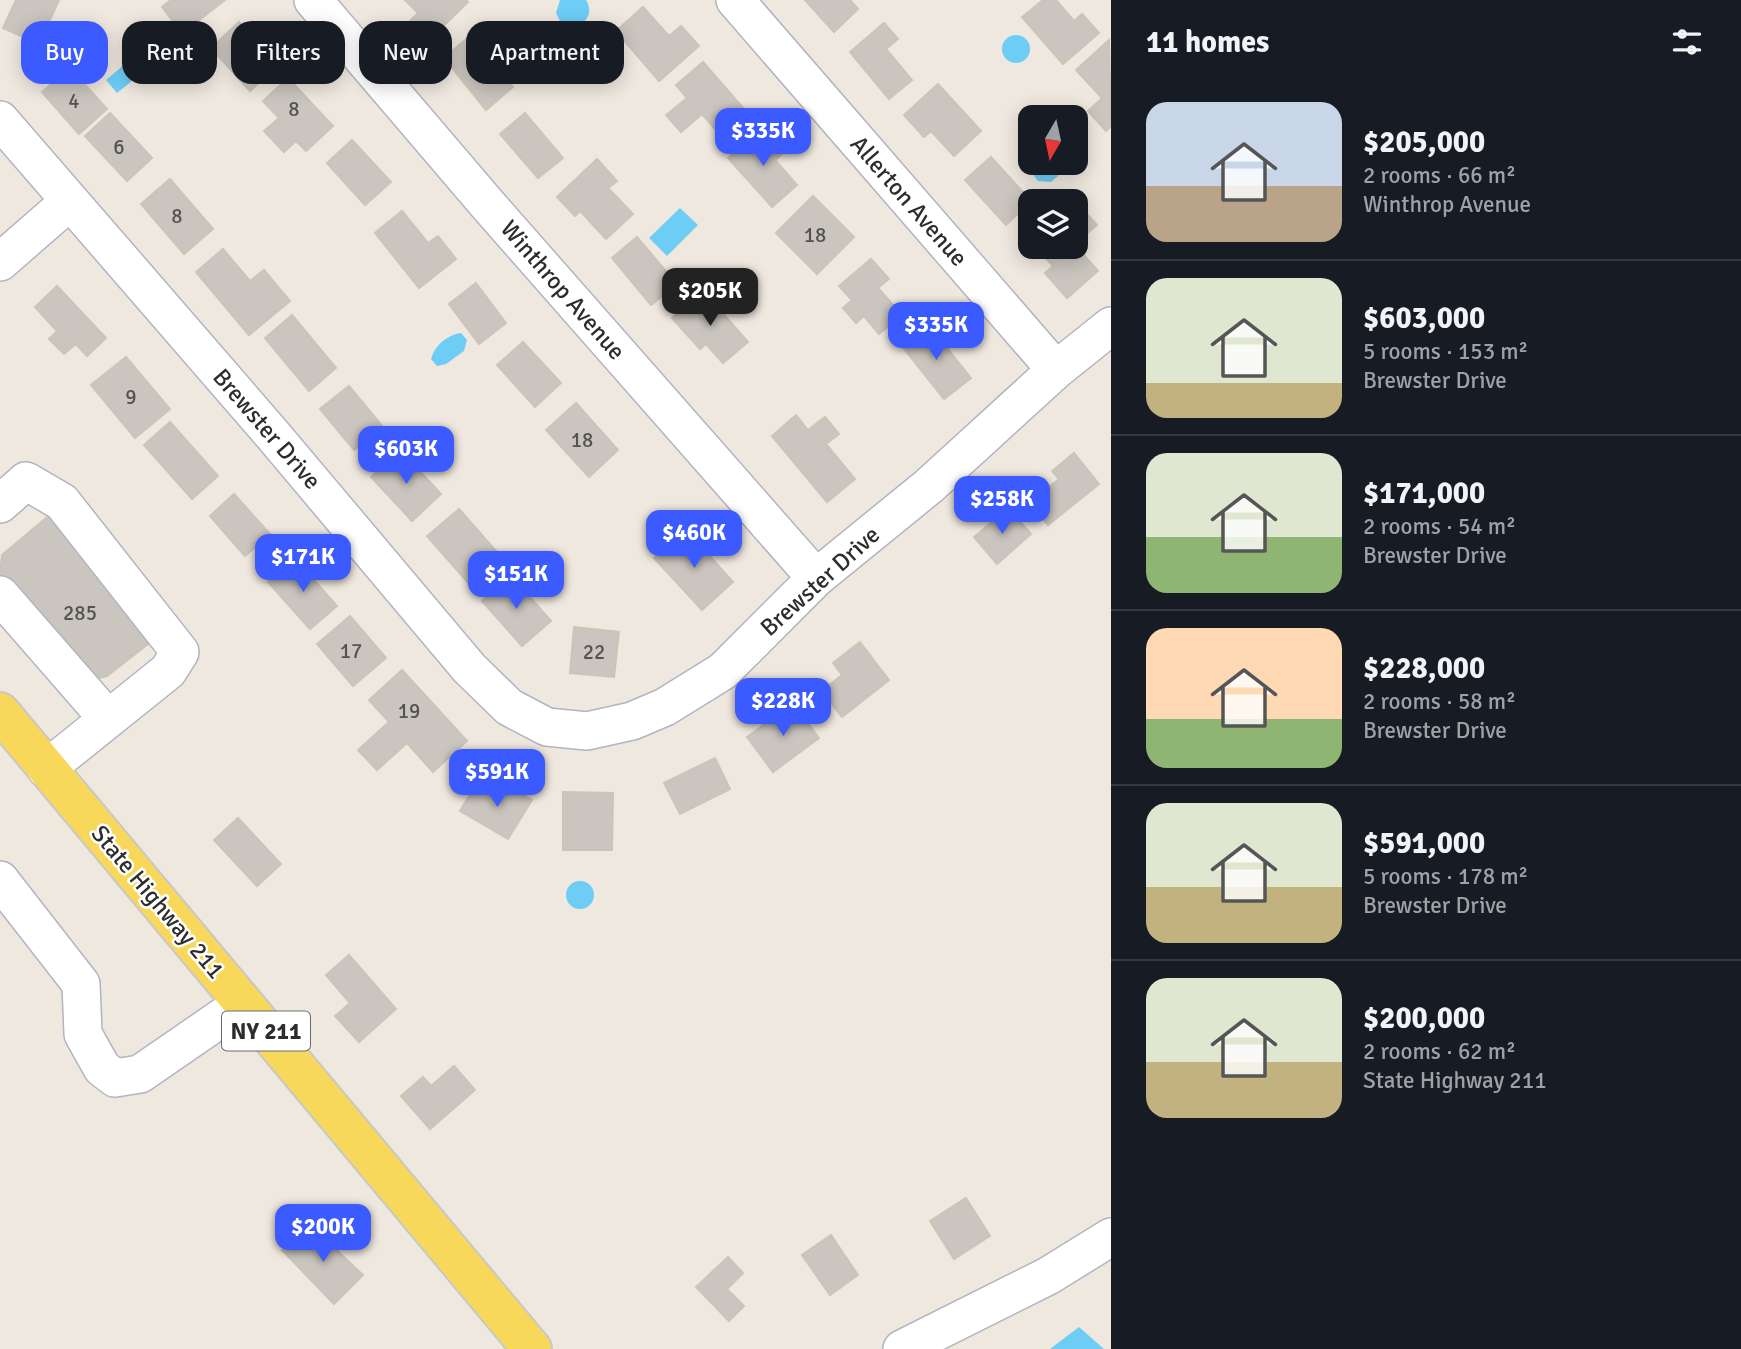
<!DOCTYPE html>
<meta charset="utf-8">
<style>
body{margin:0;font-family:Signika,sans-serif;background:#242831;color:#f1f3f6;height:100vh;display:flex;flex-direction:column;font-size:26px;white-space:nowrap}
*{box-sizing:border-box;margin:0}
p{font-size:23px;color:#9ea1a6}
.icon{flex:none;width:38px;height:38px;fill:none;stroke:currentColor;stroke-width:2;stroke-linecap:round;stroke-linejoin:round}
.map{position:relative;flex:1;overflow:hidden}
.sheet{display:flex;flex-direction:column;background:#171b24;width:630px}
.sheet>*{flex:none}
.hud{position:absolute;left:21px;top:21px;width:665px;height:63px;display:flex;gap:14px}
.needle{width:46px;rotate:189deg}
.buttons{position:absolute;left:1018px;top:105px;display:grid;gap:14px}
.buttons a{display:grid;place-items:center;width:70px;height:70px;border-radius:14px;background:#171b24;box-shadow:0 4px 18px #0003;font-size:35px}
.price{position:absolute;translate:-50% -60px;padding:0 16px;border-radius:14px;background:#3b5aff;color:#fff;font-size:23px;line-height:46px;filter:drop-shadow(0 2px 4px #0008)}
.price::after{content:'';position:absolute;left:50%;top:42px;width:21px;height:16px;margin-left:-10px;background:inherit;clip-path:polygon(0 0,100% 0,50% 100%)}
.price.active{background:#222;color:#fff}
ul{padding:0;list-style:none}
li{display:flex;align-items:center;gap:21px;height:175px;padding:0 35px}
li+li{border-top:2px solid #363941}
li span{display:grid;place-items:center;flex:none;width:196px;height:140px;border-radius:21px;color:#555}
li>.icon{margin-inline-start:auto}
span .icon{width:84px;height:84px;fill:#fffc;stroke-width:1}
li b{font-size:30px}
h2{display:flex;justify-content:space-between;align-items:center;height:84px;padding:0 35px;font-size:30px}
.pill{padding:0 24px;border-radius:21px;background:#171b24;box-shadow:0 4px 18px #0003;font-size:24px;line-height:63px}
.pill.active{background:#3b5aff;color:#fff}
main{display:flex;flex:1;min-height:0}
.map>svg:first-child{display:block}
.water{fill:#6dcdf5}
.building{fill:#cac5be;stroke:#cbc4b8;stroke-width:2}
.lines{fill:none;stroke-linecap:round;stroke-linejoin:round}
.minor-casing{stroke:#b3b4c1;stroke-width:40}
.major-casing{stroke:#c8c8c8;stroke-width:42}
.minor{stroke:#fff;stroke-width:37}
.major{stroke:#f8d85a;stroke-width:38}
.labels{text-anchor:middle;stroke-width:5;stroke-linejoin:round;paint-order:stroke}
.number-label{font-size:21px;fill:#545351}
.shield{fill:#fff;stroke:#6c6c6c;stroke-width:2}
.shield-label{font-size:23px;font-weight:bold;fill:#2d2d2d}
.street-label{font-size:24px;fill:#2d2d2d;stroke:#fff}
</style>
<main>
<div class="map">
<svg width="1111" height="1349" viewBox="0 0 1111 1349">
<rect width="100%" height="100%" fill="#efe8df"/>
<path class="water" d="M 560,0 L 586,0 C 593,11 588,22 577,26 L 561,23 L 556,13 Z
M1002 49a14 14 0 1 1 28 0a14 14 0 1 1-28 0Z
M 126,63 L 137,77 L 117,93 L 106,80 Z
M 1032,163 L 1059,163 L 1058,176 L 1051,182 L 1038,181 L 1032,173 Z
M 680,208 L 698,225 L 667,256 L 649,238 Z
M 461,333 L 467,340 L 464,351 L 446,364 L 437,366 L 431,359 C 435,345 447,335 461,333 Z
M566 895a14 14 0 1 1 28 0a14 14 0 1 1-28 0Z
M 1079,1327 L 1104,1349 L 1050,1349 Z"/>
<path class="building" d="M 16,0 L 59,0 L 39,44 L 3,28 Z
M 171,0 L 225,0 L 182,33 L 162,7 Z
M 405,0 L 466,0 L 468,2 L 429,40 L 410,21 L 418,13 Z
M 805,0 L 850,0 L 858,9 L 834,32 Z
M 1043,0 L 1056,0 L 1074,21 L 1082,14 L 1099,33 L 1063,64 L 1022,17 Z
M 643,7 L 669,36 L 681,26 L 699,46 L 659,81 L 616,31 Z
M 239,22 L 278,65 L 250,91 L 211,48 Z
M 884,23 L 898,39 L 886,49 L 912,80 L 889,99 L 850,52 Z
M 470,36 L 513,87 L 486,110 L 444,58 Z
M 1109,40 L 1111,126 L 1106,131 L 1088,111 L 1102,98 L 1076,70 Z
M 703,62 L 750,116 L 724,139 L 702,114 L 681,132 L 666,115 L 687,98 L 676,85 Z
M 70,68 L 107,109 L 79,134 L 42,92 Z
M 288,78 L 333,126 L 306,151 L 296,141 L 284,152 L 264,131 L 279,118 L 263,101 Z
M 938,84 L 981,131 L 954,156 L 931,131 L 924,137 L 904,115 Z
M 110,113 L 152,158 L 127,181 L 85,136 Z
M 525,113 L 563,158 L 538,178 L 500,134 Z
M 762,129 L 783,153 L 775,160 L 797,185 L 772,207 L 728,158 Z
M 352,140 L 391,182 L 365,205 L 327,163 Z
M 991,157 L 1031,201 L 1006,225 L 965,180 Z
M 597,159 L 617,181 L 608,188 L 633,214 L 606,239 L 580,211 L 575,216 L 557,197 Z
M 170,179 L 213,229 L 184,254 L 141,204 Z
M 813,196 L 854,237 L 817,274 L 776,233 Z
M 1076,202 L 1097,225 L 1076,243 Z
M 402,211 L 428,243 L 438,236 L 456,259 L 419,288 L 375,233 Z
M 637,237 L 677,284 L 651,305 L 612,258 Z
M 1076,246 L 1098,271 L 1067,298 L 1045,273 L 1053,266 L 1035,247 Z
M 223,249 L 250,281 L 264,270 L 290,301 L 249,335 L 196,272 Z
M 871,259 L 889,279 L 878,288 L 902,315 L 879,334 L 864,316 L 856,323 L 843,308 L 852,300 L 839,286 Z
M 476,283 L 506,323 L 479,344 L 449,304 Z
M 57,286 L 106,338 L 87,356 L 76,344 L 64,354 L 49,339 L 57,331 L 35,307 Z
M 703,291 L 748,342 L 723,363 L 706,344 L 700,349 L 672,318 Z
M 292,315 L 336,368 L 309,391 L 265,338 Z
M 928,324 L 971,378 L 944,399 L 901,345 Z
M 523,342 L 561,383 L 535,407 L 497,365 Z
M 126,357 L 170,409 L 135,438 L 91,385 Z
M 349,386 L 382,426 L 354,450 L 320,409 Z
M 576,403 L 618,450 L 589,477 L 546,430 Z
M 796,415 L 808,430 L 825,417 L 839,434 L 826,444 L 855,479 L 827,502 L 772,436 Z
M 170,422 L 218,476 L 192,499 L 144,445 Z
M 400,450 L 441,494 L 412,521 L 371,477 Z
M 1074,453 L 1099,484 L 1048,525 L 1030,503 L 1059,479 L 1052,471 Z
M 234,494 L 270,534 L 245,556 L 210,516 Z
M 1008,508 L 1031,534 L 997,564 L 974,537 Z
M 459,509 L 503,559 L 471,586 L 427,536 Z
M 51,514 L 153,640 L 107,676 L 92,680 L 6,585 L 0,573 L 2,555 Z
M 686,530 L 733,582 L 702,610 L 654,558 Z
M 295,559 L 337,606 L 310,629 L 268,582 Z
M 511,576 L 551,621 L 522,646 L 482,601 Z
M 350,616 L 386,658 L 353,686 L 317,644 Z
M 574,627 L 619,632 L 614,677 L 570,673 Z
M 860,642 L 889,680 L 842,717 L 822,691 L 842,675 L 833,663 Z
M 402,670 L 467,741 L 433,772 L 407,743 L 377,770 L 358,750 L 389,722 L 369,700 Z
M 793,703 L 819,738 L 773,772 L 747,737 Z
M 715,758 L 730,789 L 680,814 L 664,783 Z
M 477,783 L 501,797 L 508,785 L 532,800 L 508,839 L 460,811 Z
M 563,792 L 613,793 L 612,850 L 563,850 Z
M 238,818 L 281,864 L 257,886 L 214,840 Z
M 349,955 L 396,1009 L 359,1042 L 335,1016 L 350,1003 L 326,975 Z
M 454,1066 L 475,1090 L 430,1129 L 401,1096 L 423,1077 L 431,1086 Z
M 966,1198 L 990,1236 L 954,1259 L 930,1221 Z
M 310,1225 L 363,1275 L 334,1304 L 282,1250 Z
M 831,1235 L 858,1275 L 830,1295 L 802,1255 Z
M 728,1257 L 743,1273 L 727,1289 L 744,1306 L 729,1321 L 696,1287 Z"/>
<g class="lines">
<g class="minor-casing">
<path id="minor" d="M 313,0 L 488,205 L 816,578
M 735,0 L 1056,370
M 0,120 L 272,434 L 469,668 L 509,707 L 547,727 L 587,731 L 632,721 L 665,707 L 723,671 L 816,578 L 929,486 L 1056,370 L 1111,326
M 0,262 L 70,201
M 0,504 L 26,481 L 62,502 L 180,652 L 168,671 L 46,769
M 0,595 L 108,719
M 0,880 L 81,984 L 83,1034 L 102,1068 L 115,1078 L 140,1074 L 243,1003
M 902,1349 L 1048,1276 L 1111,1237"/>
</g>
<g class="major-casing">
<path id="major" d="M 0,712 L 532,1349"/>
</g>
<use href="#minor" class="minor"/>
<use href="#major" class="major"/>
</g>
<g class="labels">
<g class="number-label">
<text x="74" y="108">4</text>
<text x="294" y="116">8</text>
<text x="119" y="154">6</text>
<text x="177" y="223">8</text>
<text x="815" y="242">18</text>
<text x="131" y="404">9</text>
<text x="582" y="447">18</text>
<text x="80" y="620">285</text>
<text x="351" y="658">17</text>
<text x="594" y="659">22</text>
<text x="409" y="718">19</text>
</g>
<rect class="shield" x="222" y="1011.5" width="88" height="39" rx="5"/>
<g class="shield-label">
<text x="266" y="1039">NY 211</text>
</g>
<g class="street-label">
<text transform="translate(909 201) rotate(49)" y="8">Allerton Avenue</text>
<text transform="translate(563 290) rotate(49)" y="8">Winthrop Avenue</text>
<text transform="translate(267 429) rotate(49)" y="8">Brewster Drive</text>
<text transform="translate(820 581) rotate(-42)" y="8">Brewster Drive</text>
<text transform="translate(158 902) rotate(50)" y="8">State Highway 211</text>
</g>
</g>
</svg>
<div class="buttons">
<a><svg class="needle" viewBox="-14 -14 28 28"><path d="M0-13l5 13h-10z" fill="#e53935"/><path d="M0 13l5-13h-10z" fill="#9ea1a6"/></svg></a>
<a><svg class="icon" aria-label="layers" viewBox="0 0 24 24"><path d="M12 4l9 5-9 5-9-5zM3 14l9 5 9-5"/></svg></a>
</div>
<b class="price" style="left:763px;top:168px">$335K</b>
<b class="price active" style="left:710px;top:328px">$205K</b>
<b class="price" style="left:936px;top:362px">$335K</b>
<b class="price" style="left:406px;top:486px">$603K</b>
<b class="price" style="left:1002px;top:536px">$258K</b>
<b class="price" style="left:694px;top:570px">$460K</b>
<b class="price" style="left:303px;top:594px">$171K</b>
<b class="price" style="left:516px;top:611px">$151K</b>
<b class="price" style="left:783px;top:738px">$228K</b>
<b class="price" style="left:497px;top:809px">$591K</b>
<b class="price" style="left:323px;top:1264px">$200K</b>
<div class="hud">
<a class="pill active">Buy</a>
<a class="pill">Rent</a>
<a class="pill">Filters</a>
<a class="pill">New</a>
<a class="pill">Apartment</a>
</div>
</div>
<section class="sheet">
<h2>11 homes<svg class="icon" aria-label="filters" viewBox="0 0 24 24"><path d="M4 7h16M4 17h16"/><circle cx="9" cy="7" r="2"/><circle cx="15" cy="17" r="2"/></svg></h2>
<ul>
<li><span style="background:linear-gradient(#c9d6e8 60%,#b9a48a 0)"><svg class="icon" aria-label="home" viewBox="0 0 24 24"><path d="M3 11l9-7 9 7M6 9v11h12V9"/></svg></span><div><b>$205,000</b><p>2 rooms · 66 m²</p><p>Winthrop Avenue</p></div></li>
<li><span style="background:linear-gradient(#dfe7d0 75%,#c2b280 0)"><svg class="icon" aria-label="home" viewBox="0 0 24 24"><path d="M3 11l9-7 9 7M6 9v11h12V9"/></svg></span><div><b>$603,000</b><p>5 rooms · 153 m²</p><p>Brewster Drive</p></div></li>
<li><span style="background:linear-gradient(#dfe7d0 60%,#8fb573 0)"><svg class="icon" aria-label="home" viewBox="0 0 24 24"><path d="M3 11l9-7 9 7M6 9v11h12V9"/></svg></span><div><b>$171,000</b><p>2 rooms · 54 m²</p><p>Brewster Drive</p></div></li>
<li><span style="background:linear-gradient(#ffd9b3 65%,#8fb573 0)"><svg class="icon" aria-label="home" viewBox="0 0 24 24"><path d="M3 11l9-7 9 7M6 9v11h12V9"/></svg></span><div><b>$228,000</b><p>2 rooms · 58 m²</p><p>Brewster Drive</p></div></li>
<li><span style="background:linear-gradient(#dfe7d0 60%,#c2b280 0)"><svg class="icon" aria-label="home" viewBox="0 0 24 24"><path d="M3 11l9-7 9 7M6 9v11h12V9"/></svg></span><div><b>$591,000</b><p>5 rooms · 178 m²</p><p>Brewster Drive</p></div></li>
<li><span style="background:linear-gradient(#dfe7d0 60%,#c2b280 0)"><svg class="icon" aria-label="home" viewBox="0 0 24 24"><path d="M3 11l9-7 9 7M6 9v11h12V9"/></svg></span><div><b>$200,000</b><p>2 rooms · 62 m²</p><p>State Highway 211</p></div></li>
</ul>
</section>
</main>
